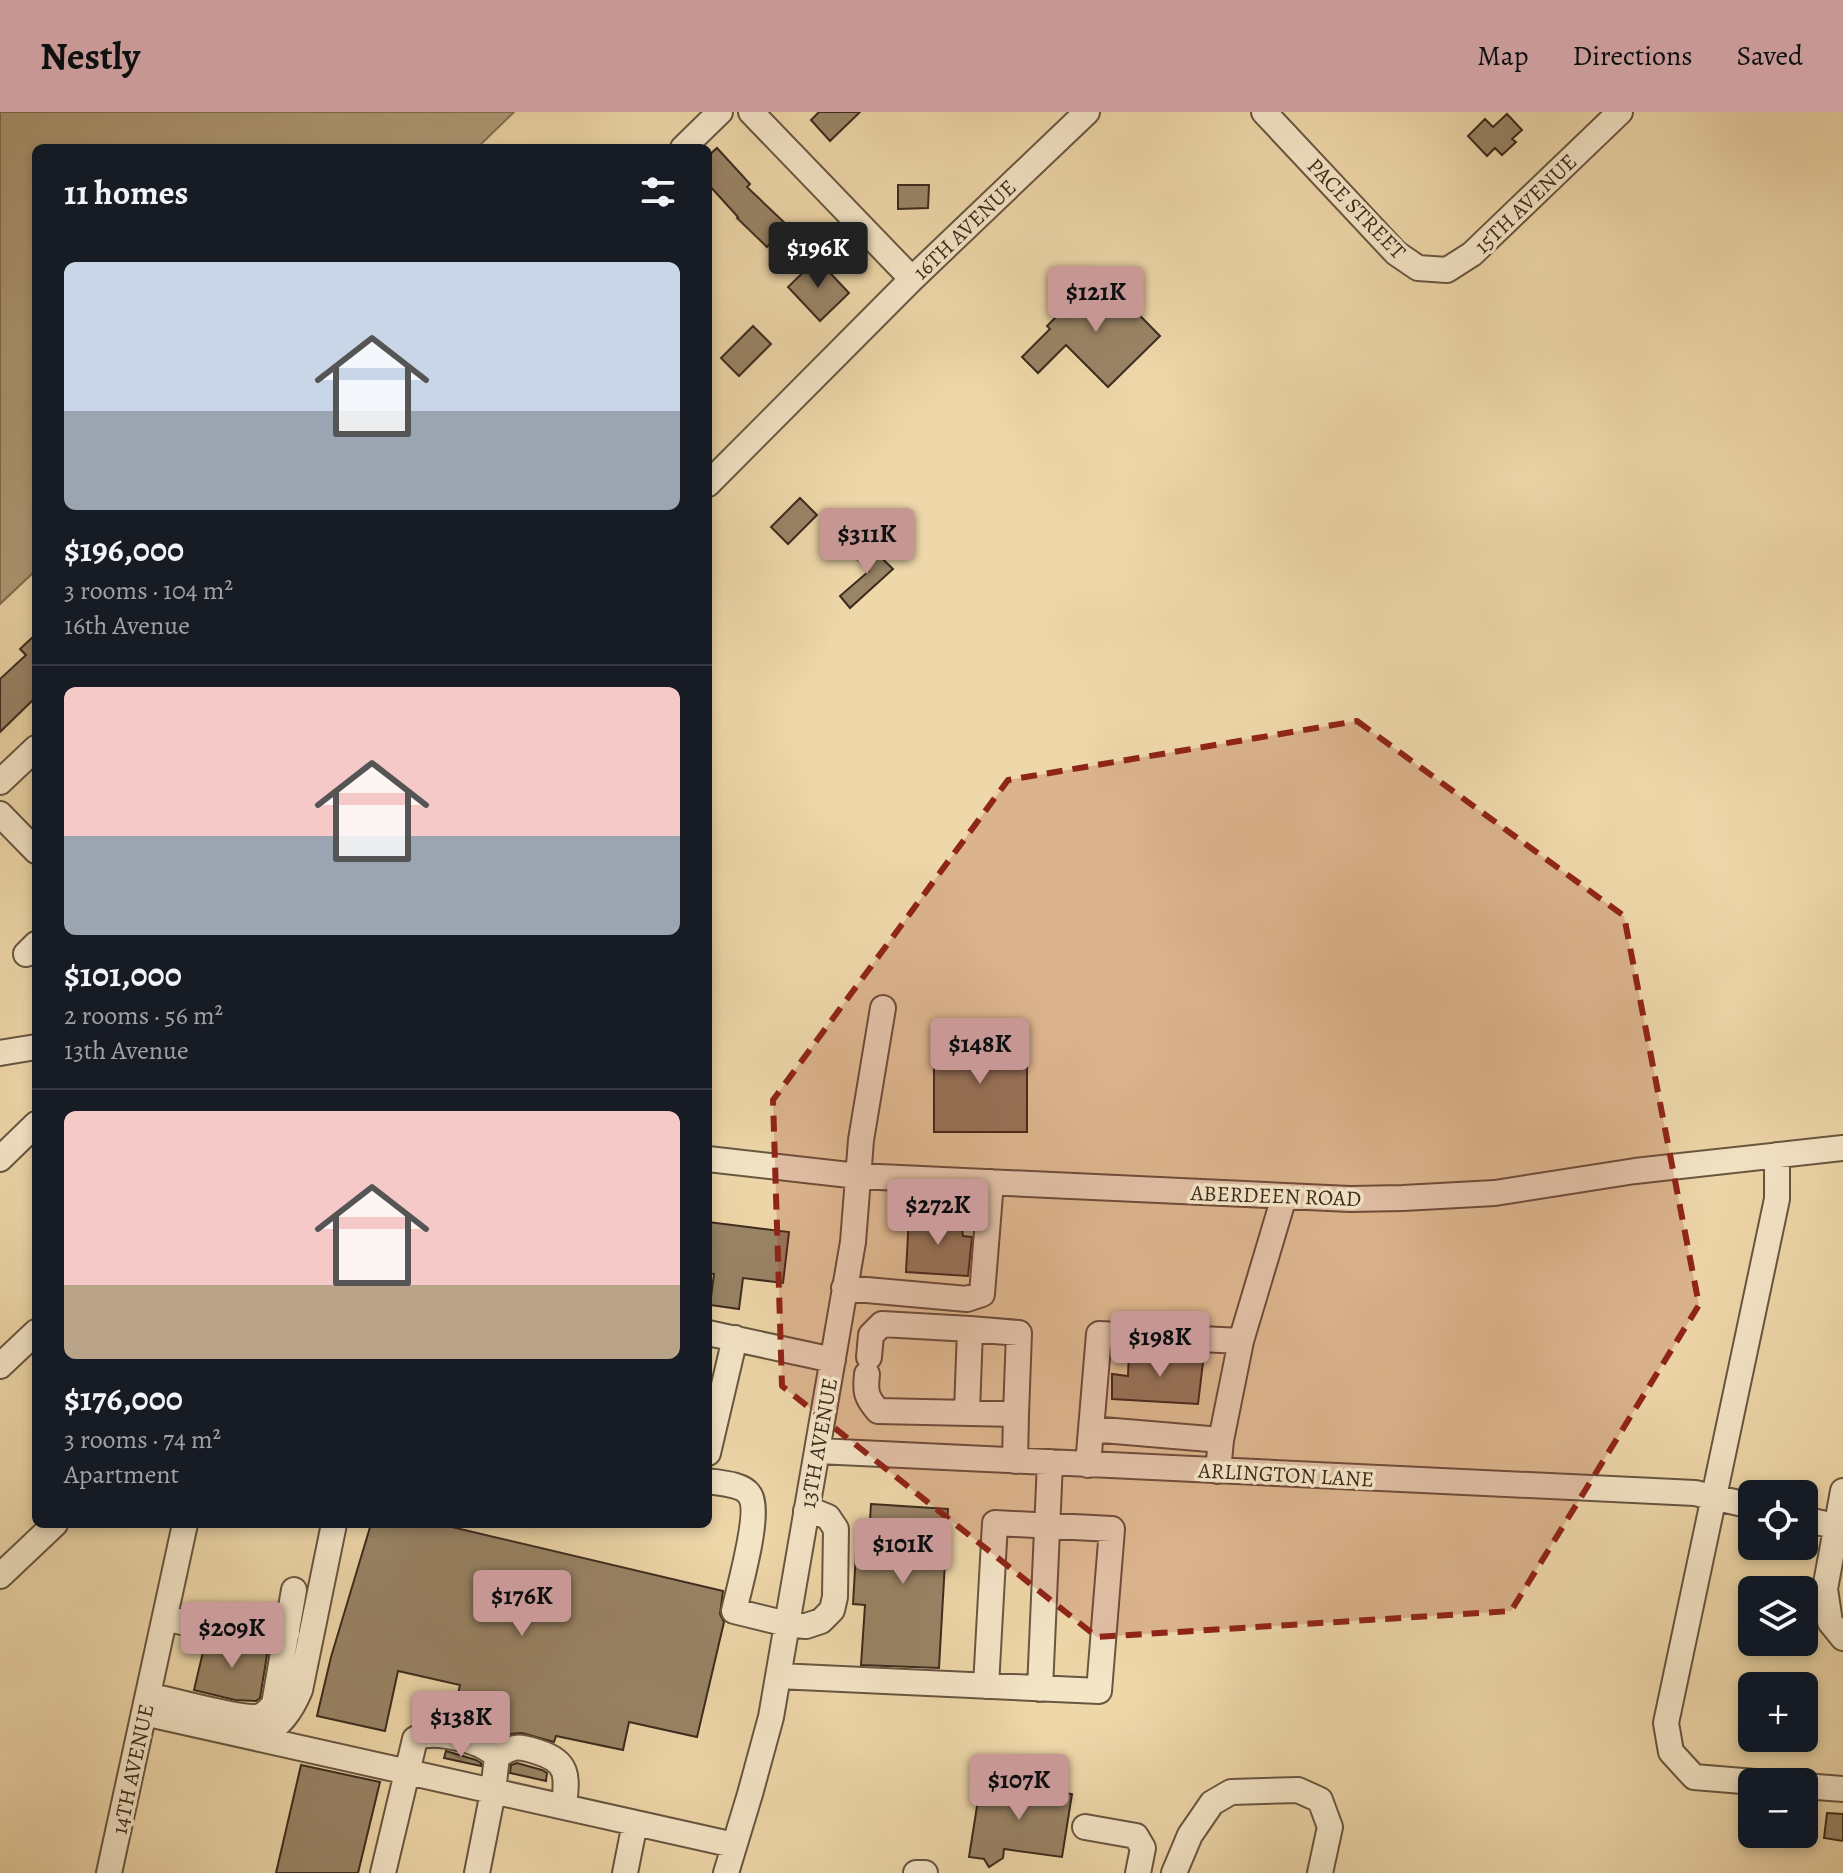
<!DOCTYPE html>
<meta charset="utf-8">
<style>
body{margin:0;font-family:Alegreya,serif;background:#242831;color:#f1f3f6;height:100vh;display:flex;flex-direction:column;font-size:30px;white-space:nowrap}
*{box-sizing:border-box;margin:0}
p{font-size:26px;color:#9ea1a6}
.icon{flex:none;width:44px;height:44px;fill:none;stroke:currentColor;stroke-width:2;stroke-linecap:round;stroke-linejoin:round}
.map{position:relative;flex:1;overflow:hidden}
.drawer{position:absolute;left:32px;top:32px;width:680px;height:1384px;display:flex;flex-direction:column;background:#171b24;border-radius:12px;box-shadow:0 4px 12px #0003}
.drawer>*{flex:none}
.controls{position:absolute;left:1738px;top:1368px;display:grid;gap:16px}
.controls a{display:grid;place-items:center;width:80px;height:80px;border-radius:12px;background:#171b24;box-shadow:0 4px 12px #0003;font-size:40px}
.price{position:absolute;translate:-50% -68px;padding:0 18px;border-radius:8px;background:#c59692;color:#111;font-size:26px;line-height:52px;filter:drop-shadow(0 2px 4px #0008)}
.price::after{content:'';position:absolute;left:50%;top:48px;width:24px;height:18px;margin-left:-12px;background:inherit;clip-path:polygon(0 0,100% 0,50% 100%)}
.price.current{background:#222;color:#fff}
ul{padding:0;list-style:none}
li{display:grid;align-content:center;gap:16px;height:424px;padding:0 32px}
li+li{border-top:2px solid #363941}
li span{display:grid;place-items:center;height:248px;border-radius:12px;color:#555}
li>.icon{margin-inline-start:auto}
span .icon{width:144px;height:144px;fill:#fffc;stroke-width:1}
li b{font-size:34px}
h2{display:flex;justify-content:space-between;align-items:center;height:96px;padding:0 32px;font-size:34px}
header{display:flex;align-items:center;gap:48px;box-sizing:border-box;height:112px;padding:0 40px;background:#c59692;color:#111}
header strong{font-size:38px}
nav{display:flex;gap:44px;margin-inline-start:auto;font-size:28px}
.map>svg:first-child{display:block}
.water{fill:#b19d79;stroke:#826f54;stroke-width:2}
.building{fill:#998466;stroke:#3c2b1d;stroke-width:2}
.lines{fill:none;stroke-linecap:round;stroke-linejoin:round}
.minor-casing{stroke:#685640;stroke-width:28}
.minor{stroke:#f4e5c7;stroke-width:24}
.marked{fill:#8f2418;fill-opacity:0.2;stroke:#8f2418;stroke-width:6;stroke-dasharray:16 10;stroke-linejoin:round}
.labels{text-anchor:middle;stroke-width:7;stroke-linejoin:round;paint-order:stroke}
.street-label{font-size:22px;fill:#3c2b1d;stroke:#f4e5c7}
</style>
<header>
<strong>Nestly</strong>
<nav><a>Map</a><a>Directions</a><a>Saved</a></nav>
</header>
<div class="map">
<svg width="1843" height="1761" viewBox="0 0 1843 1761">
<rect width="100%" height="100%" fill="#eed7a9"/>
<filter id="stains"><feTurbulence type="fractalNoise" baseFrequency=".0025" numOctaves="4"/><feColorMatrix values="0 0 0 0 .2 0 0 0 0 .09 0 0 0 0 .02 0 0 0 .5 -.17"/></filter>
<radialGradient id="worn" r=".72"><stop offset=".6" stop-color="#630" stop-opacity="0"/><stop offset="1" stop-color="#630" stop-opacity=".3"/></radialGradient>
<path class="water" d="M 0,0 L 514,0 L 477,36 L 36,36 L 36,458 L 0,492 Z"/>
<path class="building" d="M 819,0 L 860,0 L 830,29 L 811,8 Z
M 1507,2 L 1522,18 L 1512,27 L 1516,30 L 1502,43 L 1495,36 L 1487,44 L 1468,24 L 1485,7 L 1493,15 Z
M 717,36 L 750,72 L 747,75 L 788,114 L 767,135 L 737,106 L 738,105 L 708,72 L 708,44 Z
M 898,73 L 929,73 L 928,96 L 898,97 Z
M 817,147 L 849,181 L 820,209 L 788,175 Z
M 1101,164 L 1160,224 L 1108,275 L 1066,233 L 1038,261 L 1022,245 L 1050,217 L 1047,214 L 1064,197 L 1066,199 Z
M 753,214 L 771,232 L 739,264 L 721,246 Z
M 800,386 L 817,403 L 788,432 L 771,415 Z
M 867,432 L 893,457 L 850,496 L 840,484 L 869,459 L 855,445 Z
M 36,522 L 36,585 L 0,620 L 0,567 L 26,543 L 20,537 Z
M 934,927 L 1027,927 L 1027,1020 L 934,1020 Z
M 909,1104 L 960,1107 L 963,1124 L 972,1125 L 968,1164 L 906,1160 Z
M 708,1110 L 789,1120 L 783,1171 L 743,1166 L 739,1197 L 710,1193 L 714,1162 L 708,1161 Z
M 1129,1240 L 1183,1246 L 1187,1241 L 1204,1242 L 1198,1292 L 1112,1287 L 1112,1262 L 1128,1264 Z
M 871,1392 L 948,1397 L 939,1556 L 861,1553 L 865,1493 L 853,1492 L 856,1440 L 868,1440 Z
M 371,1412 L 439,1412 L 723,1479 L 720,1502 L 724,1510 L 697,1625 L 629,1610 L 623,1638 L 556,1624 L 554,1630 L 522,1621 L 510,1622 L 498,1626 L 478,1616 L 452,1610 L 460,1573 L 398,1559 L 385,1619 L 317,1604 L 331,1545 Z
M 216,1525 L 268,1537 L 260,1586 L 256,1589 L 235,1588 L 194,1578 L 206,1527 Z
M 446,1639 L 476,1648 L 481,1651 L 481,1654 L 444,1646 Z
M 517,1651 L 542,1658 L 547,1661 L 546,1669 L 510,1661 L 511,1653 Z
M 301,1653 L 380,1670 L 358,1761 L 276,1761 Z
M 981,1669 L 1072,1682 L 1062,1745 L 1004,1737 L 1003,1746 L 989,1755 L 984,1747 L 969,1745 Z
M 1827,1701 L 1843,1702 L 1843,1729 L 1824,1726 Z"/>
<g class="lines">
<g class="minor-casing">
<path id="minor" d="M 751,0 L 912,167
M 1264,0 L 1396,141 L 1418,156 L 1447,158 L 1472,142 L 1620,0
M 683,36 L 720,0
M 708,372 L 912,167 L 1087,0
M 0,670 L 36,636
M 0,702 L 36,739
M 26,842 L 36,832
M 0,941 L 36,935
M 0,1047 L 36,1012
M 708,1047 L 858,1064 L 1350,1087 L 1403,1086 L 1495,1081 L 1635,1059 L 1843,1036
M 844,1176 L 967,1187 L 982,1182 L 991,1070
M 708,1221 L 833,1248
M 1241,1229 L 1284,1085
M 869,1245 L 871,1223 L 882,1212 L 970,1217 L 967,1300
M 0,1254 L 36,1220
M 867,1262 C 865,1280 866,1285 878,1299 L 1016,1302 L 1019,1221 L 970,1217
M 1091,1317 L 1221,1328
M 818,1339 L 1695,1381 L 1752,1394
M 708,1341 L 735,1226
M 1015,1349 L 1016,1302
M 1088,1353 L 1099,1222 L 1241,1229 L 1221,1328 L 1218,1359
M 708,1369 C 720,1371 742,1372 749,1382 C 762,1398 739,1476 734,1499 L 787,1512 L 806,1514 L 821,1509 L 832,1498 L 835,1485 L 836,1417 L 828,1405 L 818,1401 L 806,1399
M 1843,1379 L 1825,1477 L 1830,1510 L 1843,1526
M 1804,1407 L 1843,1416
M 0,1464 L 55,1412
M 165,1506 L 194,1513 L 225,1509 L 287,1521
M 778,1564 L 1099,1579 L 1112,1417 L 995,1411 L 986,1574
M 1040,1577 L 1050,1350
M 148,1583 C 167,1587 246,1609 260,1604 C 266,1602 270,1597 274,1592 L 294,1478
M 144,1601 L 734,1733
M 260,1627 C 280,1613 291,1600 300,1578 L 334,1412
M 497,1644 C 515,1633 519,1634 538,1640 C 570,1650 567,1665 564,1695
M 1755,1670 L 1694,1665 L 1671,1640 L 1666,1611 L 1777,1087 L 1777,1043
M 1804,1674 L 1843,1677
M 1085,1715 L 1136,1724 L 1143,1736 L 1138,1761
M 109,1761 L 185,1412
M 383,1761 L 415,1627 C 429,1618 465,1626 480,1633 C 486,1635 492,1640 497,1644
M 477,1761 L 493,1680 L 497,1644
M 625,1761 L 635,1711
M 726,1761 L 750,1682 L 771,1605 L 853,1130 L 861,1028 L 883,896
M 916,1761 L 925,1761
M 1174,1761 L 1190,1723 L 1212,1691 L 1231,1680 L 1298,1678 L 1320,1688 L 1330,1715 L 1320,1761"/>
</g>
<use href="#minor" class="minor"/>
</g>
<path class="marked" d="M 1357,609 L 1624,804 L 1699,1193 L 1511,1499 L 1097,1525 L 782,1274 L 773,988 L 1008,668 Z"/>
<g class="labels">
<g class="street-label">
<text transform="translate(1525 91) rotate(-44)" y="8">15TH AVENUE</text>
<text transform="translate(1357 96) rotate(46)" y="8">PACE STREET</text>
<text transform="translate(964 117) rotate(-44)" y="8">16TH AVENUE</text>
<text transform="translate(1276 1083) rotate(2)" y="8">ABERDEEN ROAD</text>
<text transform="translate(818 1331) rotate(-80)" y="8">13TH AVENUE</text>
<text transform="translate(1286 1362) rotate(3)" y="8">ARLINGTON LANE</text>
<text transform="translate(132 1657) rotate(-78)" y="8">14TH AVENUE</text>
</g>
</g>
<rect width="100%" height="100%" filter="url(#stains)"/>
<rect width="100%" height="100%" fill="url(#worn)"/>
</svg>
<div class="controls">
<a><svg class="icon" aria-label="locate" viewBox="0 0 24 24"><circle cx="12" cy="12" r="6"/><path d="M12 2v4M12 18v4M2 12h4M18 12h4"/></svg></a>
<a><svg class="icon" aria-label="layers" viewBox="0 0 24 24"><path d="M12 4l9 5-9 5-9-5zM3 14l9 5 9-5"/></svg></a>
<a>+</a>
<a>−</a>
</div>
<b class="price current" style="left:818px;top:178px">$196K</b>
<b class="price" style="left:1096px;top:222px">$121K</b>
<b class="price" style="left:867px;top:464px">$311K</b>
<b class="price" style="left:980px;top:974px">$148K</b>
<b class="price" style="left:938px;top:1135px">$272K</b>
<b class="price" style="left:1160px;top:1267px">$198K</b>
<b class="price" style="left:903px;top:1474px">$101K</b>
<b class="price" style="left:522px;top:1526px">$176K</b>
<b class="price" style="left:232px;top:1558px">$209K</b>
<b class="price" style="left:461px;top:1647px">$138K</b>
<b class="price" style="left:1019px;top:1710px">$107K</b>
<section class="drawer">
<h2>11 homes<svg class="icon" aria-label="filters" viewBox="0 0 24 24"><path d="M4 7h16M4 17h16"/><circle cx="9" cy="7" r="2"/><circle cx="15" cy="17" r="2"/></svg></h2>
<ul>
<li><span style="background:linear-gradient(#c9d6e8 60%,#9aa5b1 0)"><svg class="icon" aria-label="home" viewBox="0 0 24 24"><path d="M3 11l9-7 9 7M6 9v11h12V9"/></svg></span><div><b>$196,000</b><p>3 rooms · 104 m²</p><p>16th Avenue</p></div></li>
<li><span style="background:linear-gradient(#f6c9c9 60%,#9aa5b1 0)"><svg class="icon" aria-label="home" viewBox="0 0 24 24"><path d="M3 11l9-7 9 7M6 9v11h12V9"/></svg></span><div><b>$101,000</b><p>2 rooms · 56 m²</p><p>13th Avenue</p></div></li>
<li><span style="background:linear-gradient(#f6c9c9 70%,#b9a48a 0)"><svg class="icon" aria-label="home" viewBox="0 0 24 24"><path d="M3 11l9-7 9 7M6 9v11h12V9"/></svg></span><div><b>$176,000</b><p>3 rooms · 74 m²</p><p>Apartment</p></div></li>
</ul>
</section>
</div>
